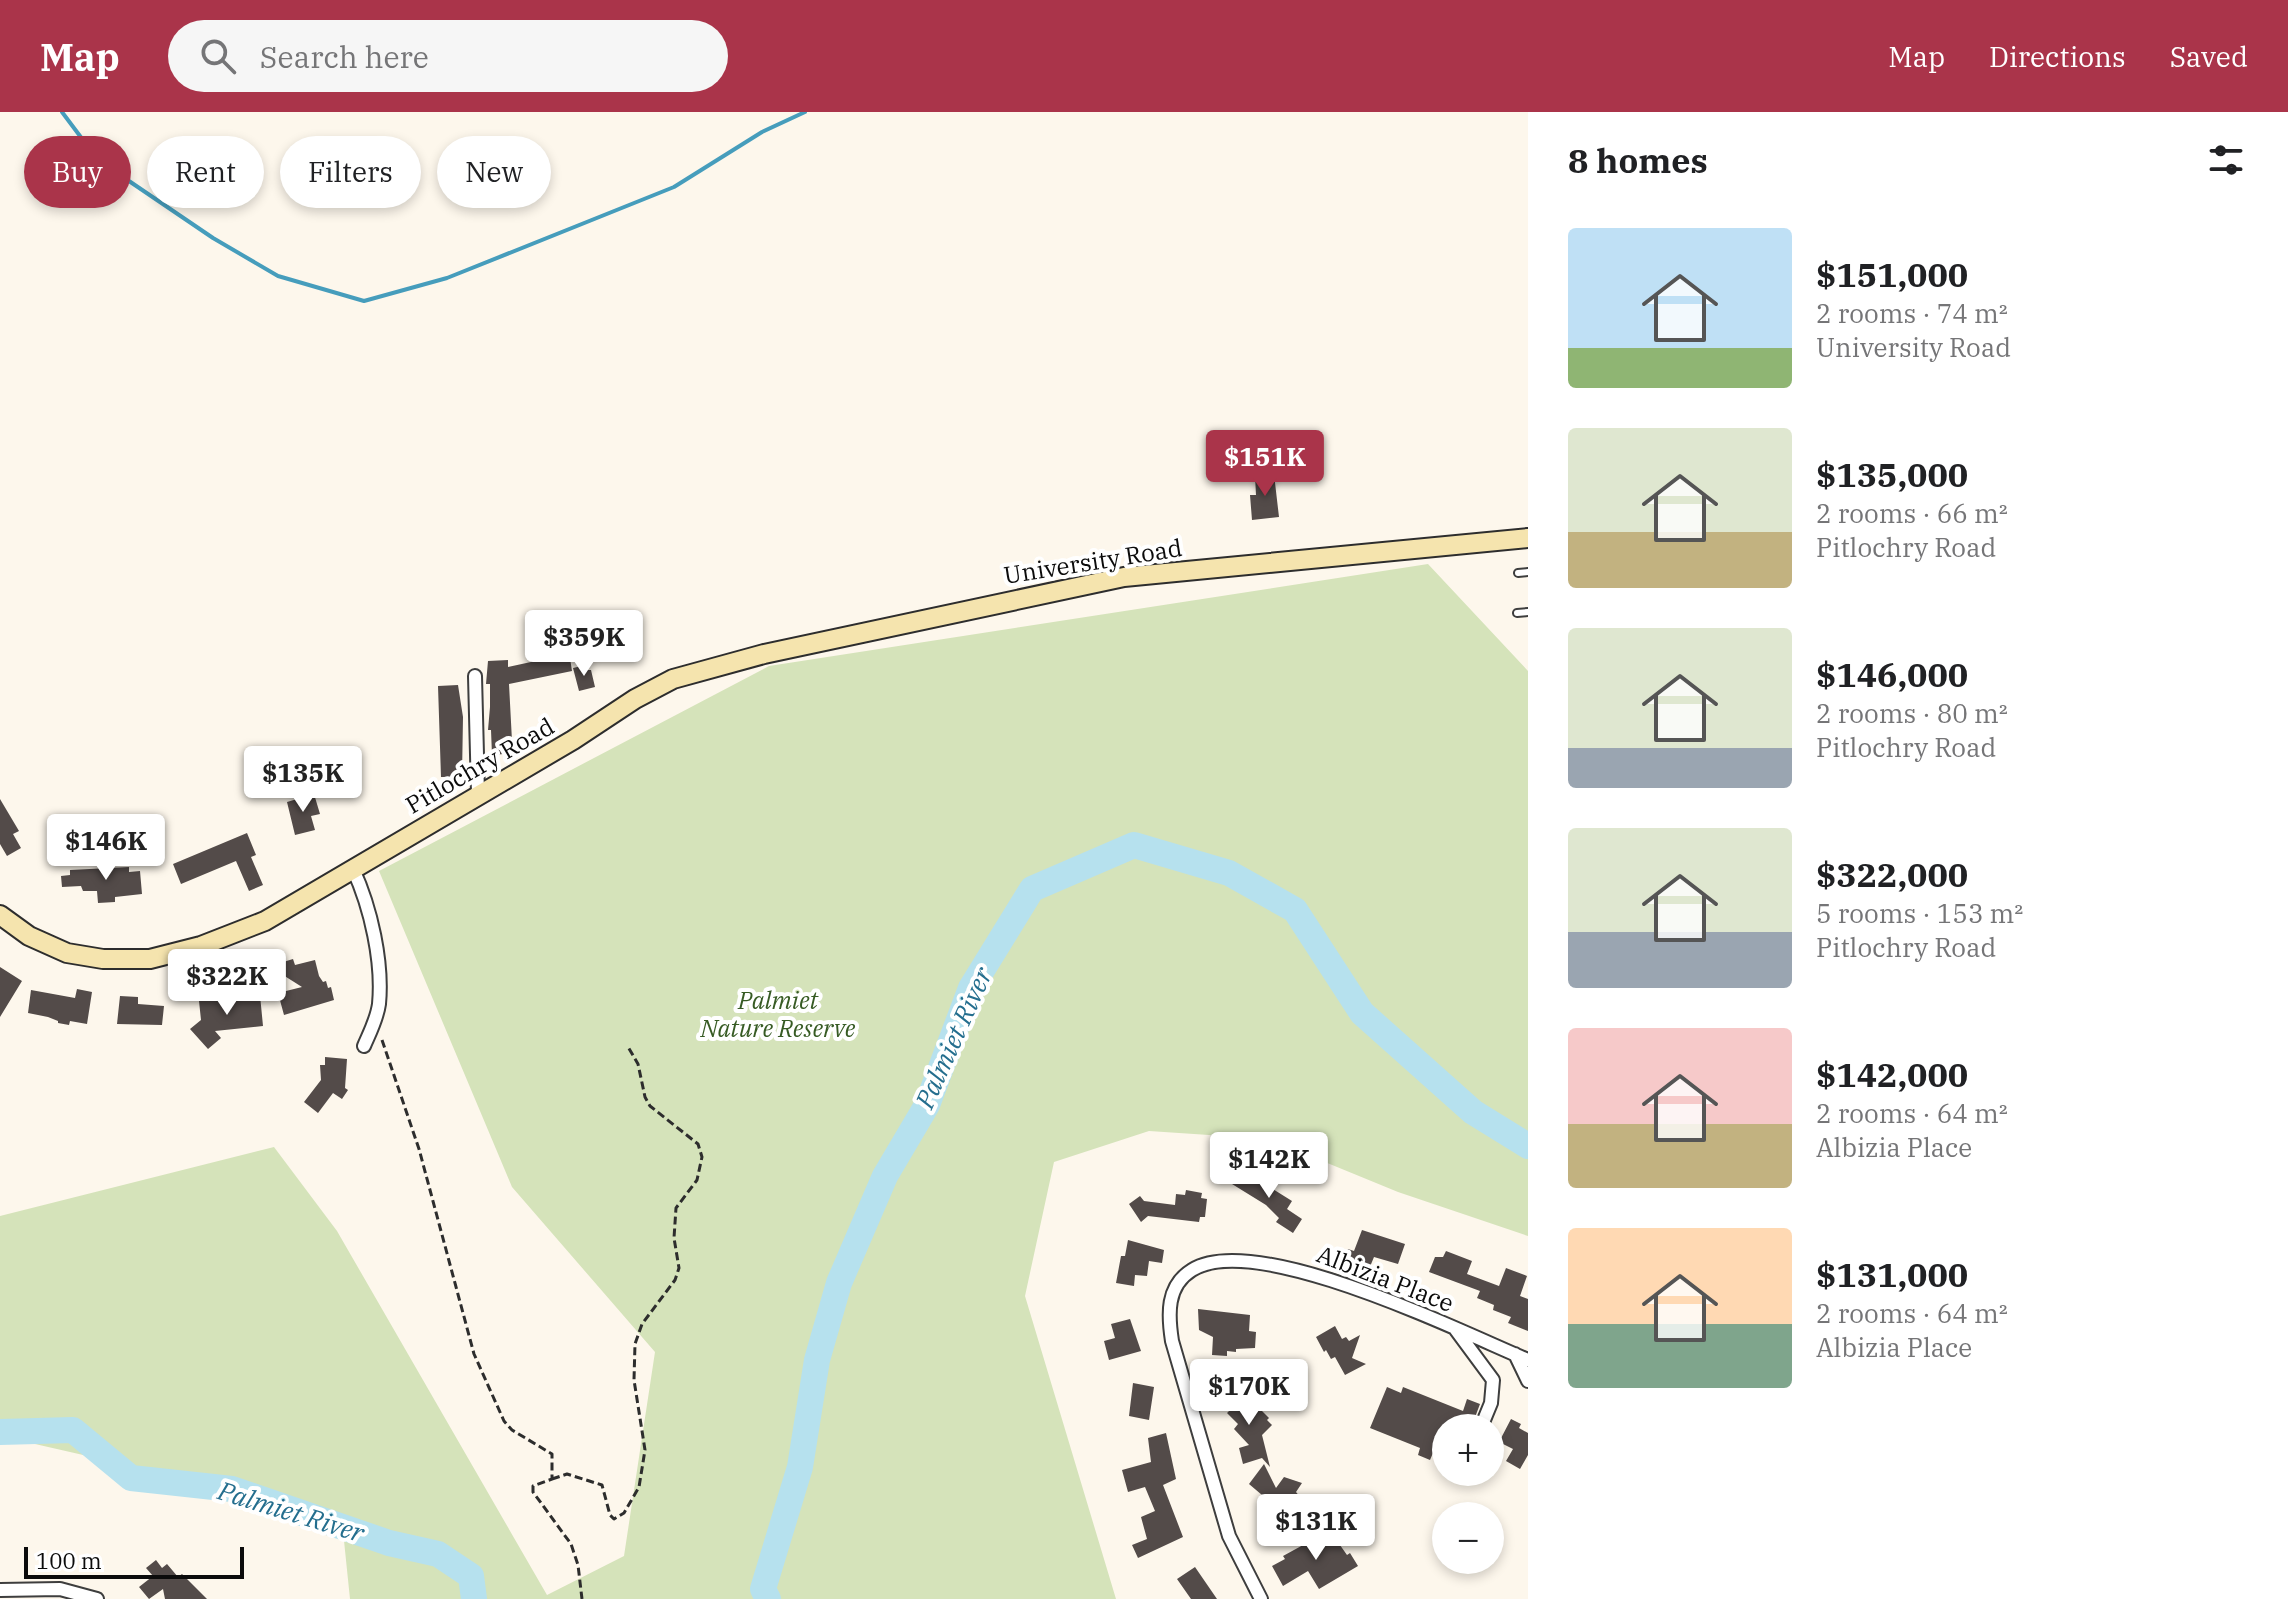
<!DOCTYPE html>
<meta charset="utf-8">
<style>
body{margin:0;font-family:"IBM Plex Serif",serif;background:#f6f6f6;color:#202124;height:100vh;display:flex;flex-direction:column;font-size:30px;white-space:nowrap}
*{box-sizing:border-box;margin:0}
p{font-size:26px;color:#757577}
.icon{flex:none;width:44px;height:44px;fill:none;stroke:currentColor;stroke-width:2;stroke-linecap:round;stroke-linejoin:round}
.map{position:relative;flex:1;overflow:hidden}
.side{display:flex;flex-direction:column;background:#fff;width:760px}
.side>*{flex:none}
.guide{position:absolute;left:24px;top:24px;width:760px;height:72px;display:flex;gap:16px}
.controls{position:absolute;left:1432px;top:1302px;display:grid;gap:16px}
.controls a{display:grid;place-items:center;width:72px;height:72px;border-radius:50%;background:#fff;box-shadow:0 4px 12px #0003;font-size:40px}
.scale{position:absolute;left:24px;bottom:20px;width:220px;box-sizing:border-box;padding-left:8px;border:4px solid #0b0b0b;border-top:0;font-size:22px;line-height:28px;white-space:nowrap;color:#0b0b0b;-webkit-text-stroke:6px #fff;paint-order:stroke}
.price{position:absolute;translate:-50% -68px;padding:0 18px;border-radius:8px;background:#fff;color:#222;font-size:26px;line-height:52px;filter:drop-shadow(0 2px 4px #0008)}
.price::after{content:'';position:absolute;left:50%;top:48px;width:24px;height:18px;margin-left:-12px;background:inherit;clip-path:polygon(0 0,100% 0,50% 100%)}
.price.on{background:#aa344a;color:#fff}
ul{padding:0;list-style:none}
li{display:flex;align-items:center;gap:24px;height:200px;padding:0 40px}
li span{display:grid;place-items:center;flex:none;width:224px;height:160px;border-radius:8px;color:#555}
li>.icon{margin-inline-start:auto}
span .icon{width:96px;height:96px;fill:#fffc;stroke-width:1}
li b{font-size:34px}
h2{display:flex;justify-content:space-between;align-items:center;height:96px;padding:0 40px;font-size:34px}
.chip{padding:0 28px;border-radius:36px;background:#fff;box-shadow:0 4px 12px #0003;font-size:28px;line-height:72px}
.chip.on{background:#aa344a;color:#fff}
header{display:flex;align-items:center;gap:48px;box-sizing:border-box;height:112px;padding:0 40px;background:#aa344a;color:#fff}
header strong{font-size:38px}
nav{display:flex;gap:44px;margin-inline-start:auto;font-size:28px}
.search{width:560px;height:72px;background:#f6f6f6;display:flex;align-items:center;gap:20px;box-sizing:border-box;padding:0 28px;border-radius:44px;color:#757577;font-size:30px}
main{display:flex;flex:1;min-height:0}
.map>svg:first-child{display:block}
.green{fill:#d5e3ba}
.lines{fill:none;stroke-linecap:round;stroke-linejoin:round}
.stream{stroke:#469dbc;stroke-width:4}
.river{stroke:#b6e1ee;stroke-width:26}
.building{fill:#534b49}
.lane-casing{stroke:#3e3e3e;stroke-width:10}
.street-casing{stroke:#3e3e3e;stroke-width:16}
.secondary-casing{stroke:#2d2d2d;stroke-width:22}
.path{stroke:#2d2d2d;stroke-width:3;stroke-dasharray:8 4;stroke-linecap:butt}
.lane{stroke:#fff;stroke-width:6}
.street{stroke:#fff;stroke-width:12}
.secondary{stroke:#f5e4ae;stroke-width:18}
.labels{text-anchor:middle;stroke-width:8;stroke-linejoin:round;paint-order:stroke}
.street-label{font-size:24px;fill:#0b0b0b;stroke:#fff}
.park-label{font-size:24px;font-style:italic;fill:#375b24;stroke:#fff}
.water-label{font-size:26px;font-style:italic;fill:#246e8e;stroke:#fff}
</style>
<header>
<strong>Map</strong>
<div class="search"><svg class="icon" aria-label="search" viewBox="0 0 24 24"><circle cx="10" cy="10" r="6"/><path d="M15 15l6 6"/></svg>Search here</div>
<nav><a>Map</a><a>Directions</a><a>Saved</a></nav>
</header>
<main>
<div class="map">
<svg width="1528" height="1487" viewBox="0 0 1528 1487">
<rect width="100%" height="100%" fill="#fdf7ec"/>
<path class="green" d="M 1428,452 L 1528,559 L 1528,1124 L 1398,1080 L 1269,1027 L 1149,1019 L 1054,1050 L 1025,1184 L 1116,1487 L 350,1487 L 343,1419 L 232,1377 L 0,1324 L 0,1104 L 274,1035 L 337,1119 L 547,1483 L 624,1444 L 655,1240 L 512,1075 L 379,759 L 769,554 Z"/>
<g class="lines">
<path class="stream" d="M 62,0 L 98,48 L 213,126 L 278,164 L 364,189 L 447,166 L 674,75 L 762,20 L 805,0"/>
<path class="river" d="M 0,1320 L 73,1318 L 131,1366 L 232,1377 L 389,1431 L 438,1442 L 471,1464 L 474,1487
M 768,1487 L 763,1477 L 800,1355 L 817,1248 L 839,1171 L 885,1064 L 927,993 L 971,876 L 1032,777 L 1134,733 L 1229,761 L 1295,798 L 1362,901 L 1473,1000 L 1528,1034"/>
</g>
<path class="building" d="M 1274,362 L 1279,405 L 1252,408 L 1250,383 L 1256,383 L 1255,364 Z
M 563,543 L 564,547 L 570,546 L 572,559 L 509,572 L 512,629 L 517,628 L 517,641 L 492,643 L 491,618 L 488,618 L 490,595 L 490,572 L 486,572 L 488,549 L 508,548 L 508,555 Z
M 586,553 L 588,558 L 591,558 L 595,575 L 579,579 L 573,556 Z
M 458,573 L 463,605 L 462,665 L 441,665 L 438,574 Z
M 314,682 L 320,702 L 311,704 L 315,718 L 295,723 L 287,690 Z
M 0,687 L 19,719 L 13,722 L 21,736 L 7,744 L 0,732 Z
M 247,721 L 256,743 L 251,745 L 263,773 L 249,779 L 236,749 L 181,772 L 173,752 Z
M 129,755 L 129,760 L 140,759 L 142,782 L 115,785 L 115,790 L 98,791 L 97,779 L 83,779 L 81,774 L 62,775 L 61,764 L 70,763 L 70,758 Z
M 293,847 L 295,853 L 315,848 L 319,864 L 323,870 L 326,869 L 328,876 L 331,875 L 334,888 L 284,903 L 278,881 L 302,875 L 283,863 L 280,851 Z
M 0,855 L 22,869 L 0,905 Z
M 77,877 L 92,880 L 87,912 L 70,909 L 69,913 L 58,911 L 58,909 L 48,905 L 28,901 L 31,878 L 75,886 Z
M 260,883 L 263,914 L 215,919 L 221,926 L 208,937 L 190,917 L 201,908 L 199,889 Z
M 120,884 L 138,885 L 138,892 L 164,894 L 162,913 L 117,912 Z
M 325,945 L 347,947 L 345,976 L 348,978 L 342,987 L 333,981 L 318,1001 L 304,990 L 321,968 L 320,953 L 325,953 Z
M 1242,1058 L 1292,1089 L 1287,1097 L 1302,1107 L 1293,1121 L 1276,1110 L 1279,1106 L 1266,1093 L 1232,1072 Z
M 1186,1078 L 1202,1081 L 1201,1086 L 1207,1087 L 1205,1105 L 1200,1105 L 1199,1110 L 1148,1104 L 1141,1110 L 1129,1092 L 1140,1084 L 1144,1089 L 1175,1093 L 1176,1082 L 1185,1083 Z
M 1362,1118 L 1405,1132 L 1398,1152 L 1374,1145 L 1367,1162 L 1347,1154 L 1349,1149 L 1344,1147 L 1348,1137 L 1354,1139 Z
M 1128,1128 L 1164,1138 L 1162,1151 L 1149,1149 L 1147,1164 L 1135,1163 L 1134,1174 L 1116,1171 L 1121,1144 L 1125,1144 Z
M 1446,1139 L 1472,1149 L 1467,1162 L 1499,1174 L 1506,1156 L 1527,1164 L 1520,1184 L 1528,1187 L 1528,1219 L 1508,1211 L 1511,1205 L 1493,1198 L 1494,1193 L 1477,1186 L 1480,1179 L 1429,1160 L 1435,1145 L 1443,1145 Z
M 1198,1197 L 1250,1203 L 1249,1219 L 1256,1220 L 1255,1236 L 1236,1237 L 1236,1240 L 1227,1239 L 1227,1244 L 1212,1243 L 1213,1225 L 1199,1218 Z
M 1130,1207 L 1141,1239 L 1109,1248 L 1104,1229 L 1115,1226 L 1111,1212 Z
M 1335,1214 L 1342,1227 L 1346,1225 L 1349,1229 L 1360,1223 L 1352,1246 L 1366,1252 L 1345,1263 L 1335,1245 L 1331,1247 L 1326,1238 L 1324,1240 L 1316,1225 Z
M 1133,1271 L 1154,1275 L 1149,1308 L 1129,1304 Z
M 1387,1275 L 1401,1281 L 1403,1275 L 1463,1299 L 1467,1287 L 1480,1292 L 1471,1316 L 1446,1316 L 1446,1346 L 1433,1341 L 1430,1348 L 1418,1343 L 1420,1336 L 1370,1316 Z
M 1233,1280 L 1241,1288 L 1246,1283 L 1269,1306 L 1267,1308 L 1272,1313 L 1262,1323 L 1270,1355 L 1262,1346 L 1243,1352 L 1239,1336 L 1249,1333 L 1234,1317 L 1238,1312 L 1227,1301 L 1230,1298 L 1222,1290 Z
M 1511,1307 L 1521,1312 L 1519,1316 L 1528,1321 L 1528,1343 L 1520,1357 L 1506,1349 L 1513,1337 L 1499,1330 Z
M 1166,1321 L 1176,1367 L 1163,1373 L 1183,1425 L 1138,1446 L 1132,1433 L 1147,1427 L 1141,1405 L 1155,1399 L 1145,1375 L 1128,1380 L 1122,1358 L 1151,1350 L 1148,1326 Z
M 1264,1352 L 1276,1376 L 1284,1365 L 1302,1371 L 1296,1380 L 1301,1386 L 1285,1408 L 1289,1414 L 1278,1430 L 1260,1417 L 1275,1394 L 1249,1372 Z
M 1325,1421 L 1335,1426 L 1347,1443 L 1350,1441 L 1358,1454 L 1319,1477 L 1308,1459 L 1283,1474 L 1272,1454 L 1285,1447 L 1283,1444 Z
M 156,1448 L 162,1456 L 167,1452 L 178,1465 L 182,1462 L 207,1487 L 165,1487 L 163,1477 L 149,1487 L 139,1475 L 153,1464 L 146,1456 Z
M 1195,1455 L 1217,1487 L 1191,1487 L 1177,1467 Z"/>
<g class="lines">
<g class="lane-casing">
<path id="lane" d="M 1518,461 L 1528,460
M 1517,501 L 1528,500"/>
</g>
<g class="street-casing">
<path id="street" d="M 475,564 L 478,682
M 353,757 C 371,796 383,850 379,892 C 377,907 370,920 364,934
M 1456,1218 L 1493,1268 L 1491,1291 L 1484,1308
M 1515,1242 L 1528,1269
M 0,1478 L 60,1477 L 97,1487
M 1261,1487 L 1229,1424 L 1172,1229 C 1168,1203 1166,1174 1192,1158 C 1255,1118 1461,1220 1528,1248"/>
</g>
<g class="secondary-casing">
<path id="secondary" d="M 0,803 L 29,824 L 67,841 L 103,847 L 150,847 L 201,834 L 265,809 L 573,628 L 635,587 L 673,567 L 764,542 L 1124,465 L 1528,426"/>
</g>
<path class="path" d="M 382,928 L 419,1037 L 474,1242 L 504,1309 L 512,1318 L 552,1342 L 552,1367 L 533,1374 L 533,1380 L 571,1432 L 578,1453 L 582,1487
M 552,1367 L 567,1362 L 602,1373 L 610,1403 L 614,1407 L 624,1401 L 639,1375 L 645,1338 L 634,1268 L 635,1232 L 642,1212 L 675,1168 L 679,1156 L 674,1126 L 676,1096 L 697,1068 L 702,1045 L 698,1032 L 650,994 L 645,985 L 638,952 L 627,933"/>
<use href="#lane" class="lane"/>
<use href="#street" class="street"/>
<use href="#secondary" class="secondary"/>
</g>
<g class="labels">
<g class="street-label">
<text transform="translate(1093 450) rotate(-9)" y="8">University Road</text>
<text transform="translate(480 654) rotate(-30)" y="8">Pitlochry Road</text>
<text transform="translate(1385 1167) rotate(21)" y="8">Albizia Place</text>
</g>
<g class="park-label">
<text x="778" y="897">Palmiet<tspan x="778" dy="28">Nature Reserve</tspan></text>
</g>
<g class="water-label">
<text transform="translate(954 926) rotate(-66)" y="9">Palmiet River</text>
<text transform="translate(291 1400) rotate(17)" y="9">Palmiet River</text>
</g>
</g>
</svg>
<div class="controls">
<a>+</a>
<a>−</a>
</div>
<div class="scale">100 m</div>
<b class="price on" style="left:1265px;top:386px">$151K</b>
<b class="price" style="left:584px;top:566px">$359K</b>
<b class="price" style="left:303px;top:702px">$135K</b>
<b class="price" style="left:106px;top:770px">$146K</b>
<b class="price" style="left:227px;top:905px">$322K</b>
<b class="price" style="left:1269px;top:1088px">$142K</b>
<b class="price" style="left:1249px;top:1315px">$170K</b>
<b class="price" style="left:1316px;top:1450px">$131K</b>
<div class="guide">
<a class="chip on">Buy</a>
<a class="chip">Rent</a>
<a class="chip">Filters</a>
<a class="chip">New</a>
</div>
</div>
<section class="side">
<h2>8 homes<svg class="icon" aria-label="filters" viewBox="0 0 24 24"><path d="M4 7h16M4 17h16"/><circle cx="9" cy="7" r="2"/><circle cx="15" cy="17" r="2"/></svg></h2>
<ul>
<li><span style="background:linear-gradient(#bfe0f5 75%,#8fb573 0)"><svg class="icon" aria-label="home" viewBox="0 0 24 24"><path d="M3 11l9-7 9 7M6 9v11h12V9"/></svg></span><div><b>$151,000</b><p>2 rooms · 74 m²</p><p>University Road</p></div></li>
<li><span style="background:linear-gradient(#dfe7d0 65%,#c2b280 0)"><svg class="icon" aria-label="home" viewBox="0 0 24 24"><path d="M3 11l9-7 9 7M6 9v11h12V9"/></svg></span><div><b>$135,000</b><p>2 rooms · 66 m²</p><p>Pitlochry Road</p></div></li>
<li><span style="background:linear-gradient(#dfe7d0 75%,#9aa5b1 0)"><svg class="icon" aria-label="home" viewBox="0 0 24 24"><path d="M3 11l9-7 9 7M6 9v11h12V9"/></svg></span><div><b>$146,000</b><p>2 rooms · 80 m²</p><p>Pitlochry Road</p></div></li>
<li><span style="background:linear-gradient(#dfe7d0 65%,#9aa5b1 0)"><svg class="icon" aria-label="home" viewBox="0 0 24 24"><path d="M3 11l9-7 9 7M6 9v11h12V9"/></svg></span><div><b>$322,000</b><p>5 rooms · 153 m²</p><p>Pitlochry Road</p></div></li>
<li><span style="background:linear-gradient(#f6c9c9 60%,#c2b280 0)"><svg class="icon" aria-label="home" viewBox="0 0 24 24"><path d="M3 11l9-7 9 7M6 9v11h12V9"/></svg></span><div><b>$142,000</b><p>2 rooms · 64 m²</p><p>Albizia Place</p></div></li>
<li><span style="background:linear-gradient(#ffd9b3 60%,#7fa58c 0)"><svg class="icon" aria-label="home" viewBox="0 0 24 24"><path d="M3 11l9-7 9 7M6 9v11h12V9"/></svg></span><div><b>$131,000</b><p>2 rooms · 64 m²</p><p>Albizia Place</p></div></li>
</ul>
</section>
</main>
